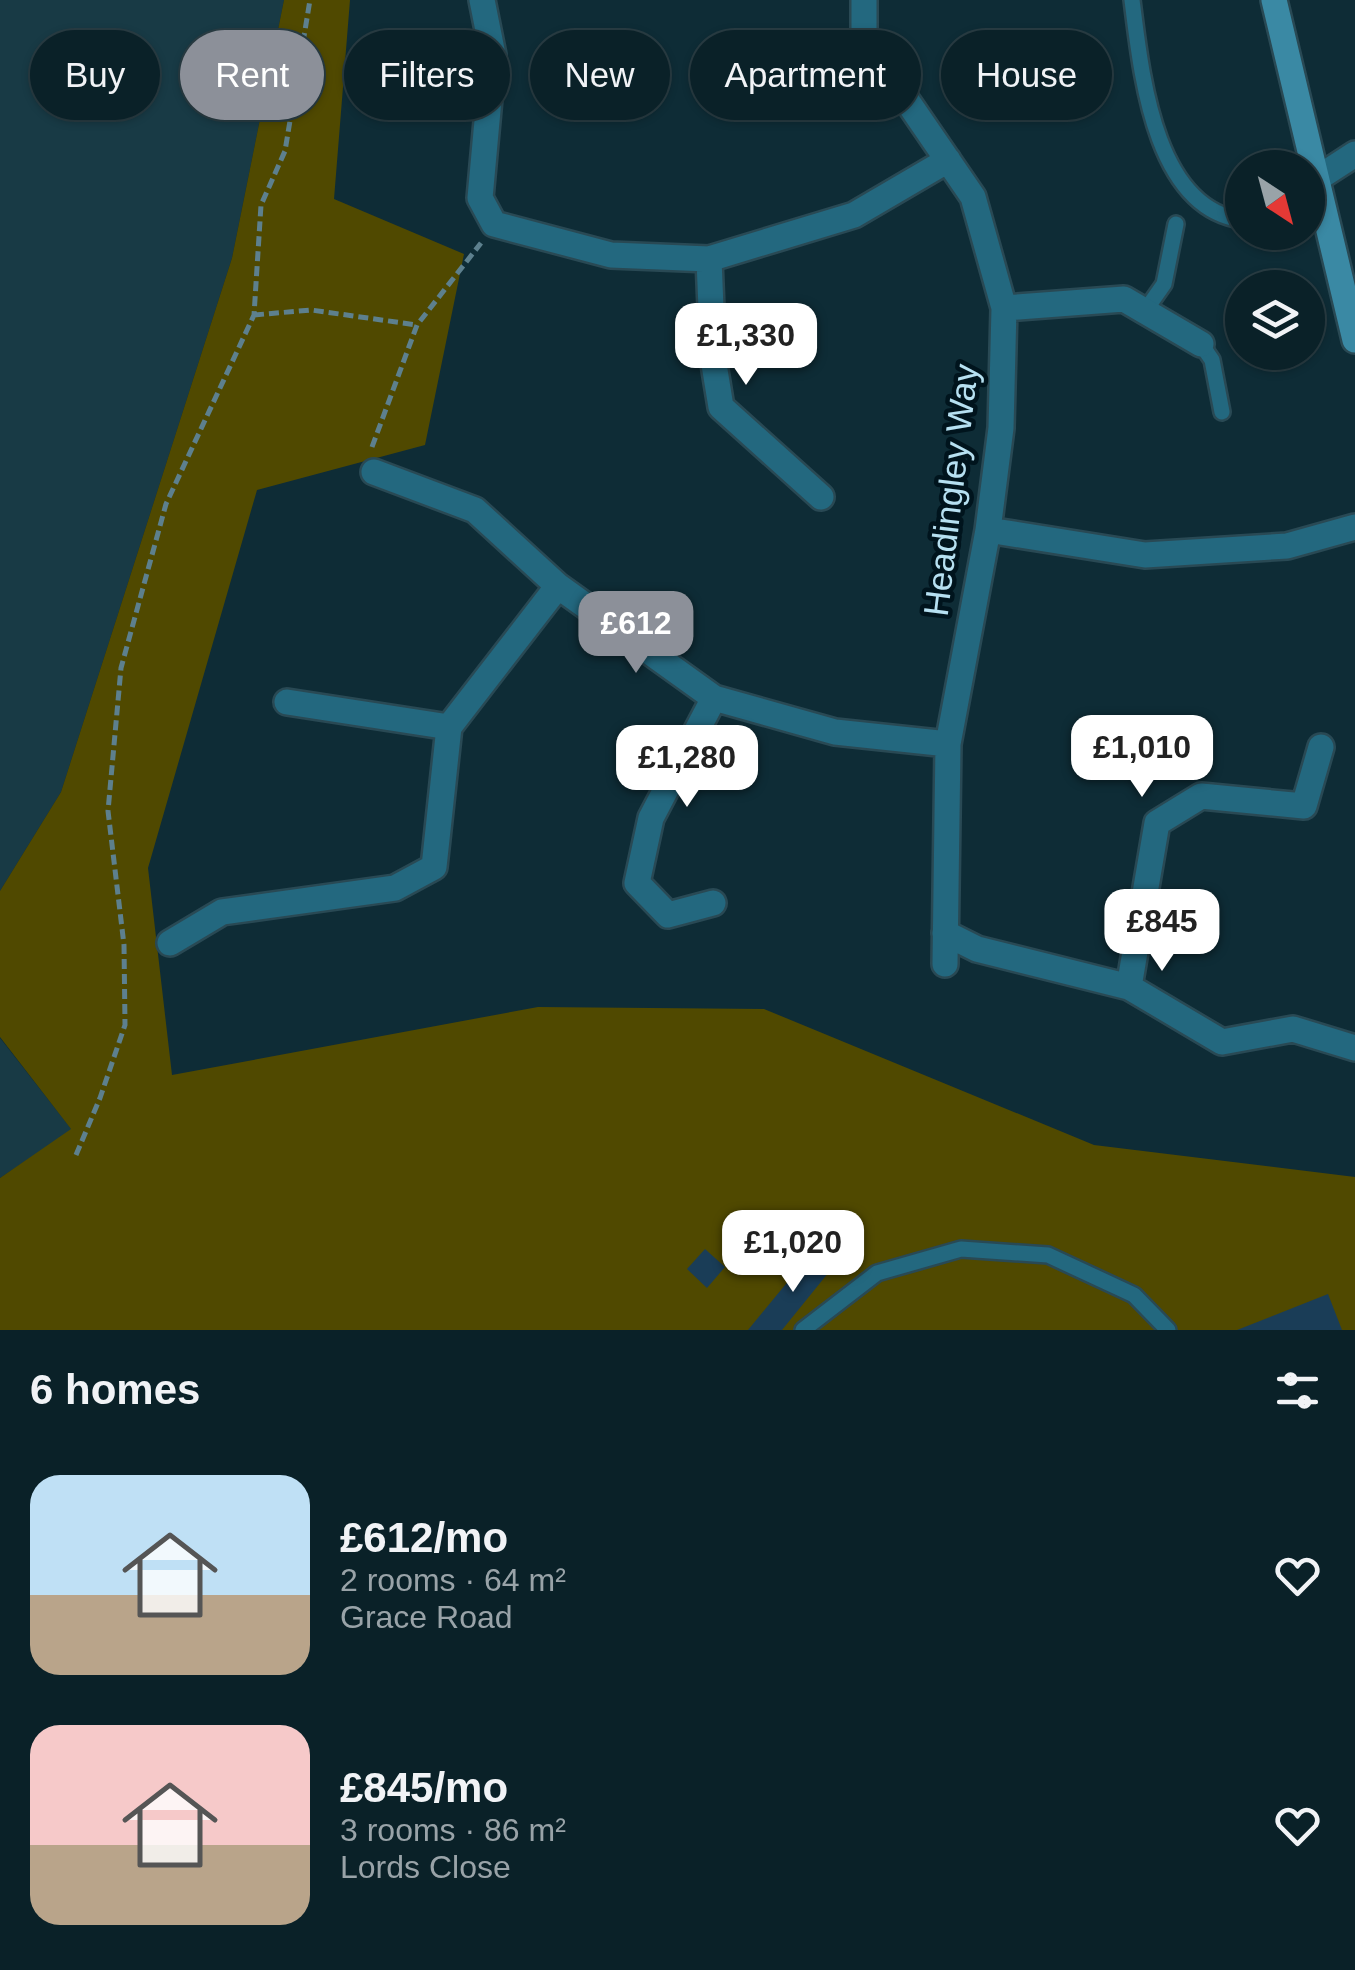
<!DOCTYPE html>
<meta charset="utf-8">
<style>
body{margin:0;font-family:Helvetica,sans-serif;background:#182e34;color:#f1f3f6;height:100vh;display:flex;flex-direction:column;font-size:38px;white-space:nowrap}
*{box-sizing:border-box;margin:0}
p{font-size:32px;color:#99a3a8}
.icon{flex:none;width:55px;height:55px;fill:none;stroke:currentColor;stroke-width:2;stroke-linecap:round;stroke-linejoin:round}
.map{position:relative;height:1330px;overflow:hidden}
.side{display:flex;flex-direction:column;background:#0a2128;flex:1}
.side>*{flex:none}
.hud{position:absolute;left:30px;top:30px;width:1295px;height:90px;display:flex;gap:20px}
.needle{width:65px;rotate:144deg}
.tools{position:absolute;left:1225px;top:150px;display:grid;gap:20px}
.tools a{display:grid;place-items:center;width:100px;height:100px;border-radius:50%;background:#0a2128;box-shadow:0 2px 8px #0004,0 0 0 2px #2a3e45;font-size:50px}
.price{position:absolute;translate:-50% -85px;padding:0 22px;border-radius:20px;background:#fff;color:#222;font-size:32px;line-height:65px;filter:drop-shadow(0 2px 5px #0008)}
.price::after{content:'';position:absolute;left:50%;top:60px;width:30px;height:22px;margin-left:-15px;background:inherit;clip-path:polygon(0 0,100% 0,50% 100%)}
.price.selected{background:#8c9099;color:#fff}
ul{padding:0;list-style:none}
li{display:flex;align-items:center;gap:30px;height:250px;padding:0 30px}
li span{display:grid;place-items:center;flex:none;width:280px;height:200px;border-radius:30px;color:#555}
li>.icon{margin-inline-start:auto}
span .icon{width:120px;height:120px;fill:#fffc;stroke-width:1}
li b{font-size:42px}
h2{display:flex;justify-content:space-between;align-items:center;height:120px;padding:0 30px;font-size:42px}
.pill{padding:0 35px;border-radius:45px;background:#0a2128;box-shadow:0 2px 8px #0004,0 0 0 2px #2a3e45;font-size:35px;line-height:90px}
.pill.selected{background:#8c9099;color:#fff}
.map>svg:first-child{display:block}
.built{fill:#183a45}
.green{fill:#504900}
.building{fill:#1a3d57}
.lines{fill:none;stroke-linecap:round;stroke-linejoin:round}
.service-casing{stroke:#294954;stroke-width:20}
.minor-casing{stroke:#294954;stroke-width:30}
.secondary-casing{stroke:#294954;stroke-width:30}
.path{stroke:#5d808e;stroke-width:5;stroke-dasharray:10 5;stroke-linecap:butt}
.service{stroke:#23687f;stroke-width:15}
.minor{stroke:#23687f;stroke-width:25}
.secondary{stroke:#3a89a4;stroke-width:25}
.labels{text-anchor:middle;stroke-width:9;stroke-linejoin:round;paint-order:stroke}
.street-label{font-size:35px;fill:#b6e0f1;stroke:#00141d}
</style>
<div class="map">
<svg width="1355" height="1330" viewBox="0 0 1355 1330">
<rect width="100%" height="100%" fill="#0e2c36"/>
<path class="built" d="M 0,0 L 284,0 L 232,258 L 61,792 L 0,891 Z
M 0,1038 L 72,1130 L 0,1178 Z"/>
<path class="green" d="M 284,0 L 350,0 L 334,199 L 464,254 L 425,445 L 257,490 L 148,868 L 172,1075 L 538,1007 L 764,1009 L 1094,1145 L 1355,1177 L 1355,1330 L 0,1330 L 0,1178 L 71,1129 L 0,1037 L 0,891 L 61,792 L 232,258 Z"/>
<path class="building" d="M 705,1249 L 725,1267 L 707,1288 L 687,1269 Z
M 813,1251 L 833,1267 L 782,1330 L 748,1330 Z
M 1328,1294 L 1342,1330 L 1237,1330 Z"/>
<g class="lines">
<g class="service-casing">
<path id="service" d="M 1132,0 C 1141,70 1153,208 1242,220
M 1145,311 L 1164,284 L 1176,224
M 1201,344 L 1212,360 L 1222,412
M 803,1330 L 877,1273 L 961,1249 L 1048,1255 L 1134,1295 L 1168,1330"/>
</g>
<g class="minor-casing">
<path id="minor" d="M 482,0 L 493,55 L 480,198 L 494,224 L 611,255 L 709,259 L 854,215 L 948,160
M 864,0 L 864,38 L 973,197 L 1004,308 L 1001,428 L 988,530 L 948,744 L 945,964
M 1315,180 L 1355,154
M 709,259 L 713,358 L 721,407 L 821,497
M 1004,308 L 1124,299 L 1201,344
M 374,472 L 475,510 L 558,586 L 714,698 L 835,732 L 948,744
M 988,530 L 1145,555 L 1287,546 L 1355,527
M 287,702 L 449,727
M 713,903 L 668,915 L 637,883 L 651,818 L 714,698
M 945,933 L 977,949 L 1129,987 L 1222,1042 L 1293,1029 L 1355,1048
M 170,943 L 222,912 L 395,888 L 434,867 L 449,727 L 558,586
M 1129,987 L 1157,823 L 1201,796 L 1304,806 L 1321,747"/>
</g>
<g class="secondary-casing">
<path id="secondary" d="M 1274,0 L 1355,340"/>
</g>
<path class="path" d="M 254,315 L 311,310 L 417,325
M 372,447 L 417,325 L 481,243
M 76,1155 L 100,1098 L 125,1025 L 124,945 L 108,811 L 121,668 L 166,504 L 254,315 L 261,205 L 285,151 L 310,0"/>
<use href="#service" class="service"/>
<use href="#minor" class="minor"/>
<use href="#secondary" class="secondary"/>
</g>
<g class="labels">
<g class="street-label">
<text transform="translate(951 490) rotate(-83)" y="12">Headingley Way</text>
</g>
</g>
</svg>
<div class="tools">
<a><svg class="needle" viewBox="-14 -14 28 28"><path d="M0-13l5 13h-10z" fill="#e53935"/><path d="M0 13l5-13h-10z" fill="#99a3a8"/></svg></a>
<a><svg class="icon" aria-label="layers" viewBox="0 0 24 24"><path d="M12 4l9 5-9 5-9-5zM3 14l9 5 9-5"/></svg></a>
</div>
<b class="price" style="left:746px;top:388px">£1,330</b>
<b class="price selected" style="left:636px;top:676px">£612</b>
<b class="price" style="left:1142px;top:800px">£1,010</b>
<b class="price" style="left:687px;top:810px">£1,280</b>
<b class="price" style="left:1162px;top:974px">£845</b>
<b class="price" style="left:793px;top:1295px">£1,020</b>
<div class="hud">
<a class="pill">Buy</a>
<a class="pill selected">Rent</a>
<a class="pill">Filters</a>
<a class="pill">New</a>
<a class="pill">Apartment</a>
<a class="pill">House</a>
</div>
</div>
<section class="side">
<h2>6 homes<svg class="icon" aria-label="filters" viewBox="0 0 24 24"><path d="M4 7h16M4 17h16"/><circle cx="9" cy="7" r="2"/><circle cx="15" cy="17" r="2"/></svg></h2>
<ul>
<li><span style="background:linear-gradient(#bfe0f5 60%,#b9a48a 0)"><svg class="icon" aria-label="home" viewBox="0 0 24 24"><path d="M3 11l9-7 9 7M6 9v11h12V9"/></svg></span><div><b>£612/mo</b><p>2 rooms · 64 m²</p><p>Grace Road</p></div><svg class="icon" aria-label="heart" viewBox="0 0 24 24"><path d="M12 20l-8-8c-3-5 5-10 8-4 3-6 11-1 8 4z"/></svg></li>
<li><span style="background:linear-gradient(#f6c9c9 60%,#b9a48a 0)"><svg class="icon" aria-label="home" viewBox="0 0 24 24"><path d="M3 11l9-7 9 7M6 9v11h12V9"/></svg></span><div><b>£845/mo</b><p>3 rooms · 86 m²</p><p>Lords Close</p></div><svg class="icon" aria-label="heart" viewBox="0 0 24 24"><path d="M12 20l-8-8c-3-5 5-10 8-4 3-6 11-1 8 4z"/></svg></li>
</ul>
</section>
